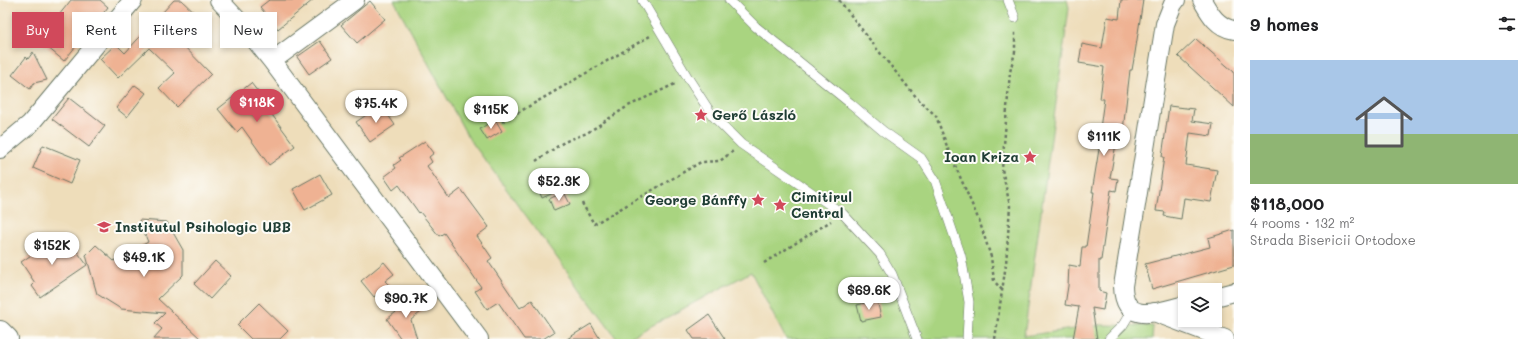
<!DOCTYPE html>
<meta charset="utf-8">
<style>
body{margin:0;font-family:Mali,sans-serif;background:#f6f6f6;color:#202124;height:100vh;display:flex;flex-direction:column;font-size:15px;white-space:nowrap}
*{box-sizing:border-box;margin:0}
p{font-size:13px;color:#757577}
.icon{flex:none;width:22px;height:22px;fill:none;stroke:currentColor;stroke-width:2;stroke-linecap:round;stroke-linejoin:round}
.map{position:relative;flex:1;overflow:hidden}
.sheet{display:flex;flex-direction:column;background:#fff;width:300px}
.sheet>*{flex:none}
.guide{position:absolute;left:12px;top:12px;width:380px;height:36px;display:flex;gap:8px}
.controls{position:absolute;left:1178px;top:283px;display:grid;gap:8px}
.controls a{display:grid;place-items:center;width:44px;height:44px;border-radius:0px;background:#fff;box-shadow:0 2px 6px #0003;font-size:20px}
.price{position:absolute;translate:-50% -34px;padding:0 9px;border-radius:14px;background:#fff;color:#222;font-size:13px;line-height:26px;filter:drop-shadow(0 1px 2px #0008)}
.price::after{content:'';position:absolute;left:50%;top:24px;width:12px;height:9px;margin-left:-6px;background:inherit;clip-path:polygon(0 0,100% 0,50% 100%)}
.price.on{background:#d1495b;color:#fff}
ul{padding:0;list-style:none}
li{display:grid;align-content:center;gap:8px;height:212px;padding:0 16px}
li+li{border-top:1px solid #e0e0e0}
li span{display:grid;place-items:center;height:124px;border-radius:0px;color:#555}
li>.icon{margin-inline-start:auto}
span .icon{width:72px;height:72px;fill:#fffc;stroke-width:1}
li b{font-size:17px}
h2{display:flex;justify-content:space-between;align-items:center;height:48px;padding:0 16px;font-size:17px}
.tag{padding:0 14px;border-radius:0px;background:#fff;box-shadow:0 2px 6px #0003;font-size:14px;line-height:36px}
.tag.on{background:#d1495b;color:#fff}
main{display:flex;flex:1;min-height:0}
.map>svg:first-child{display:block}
.green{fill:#a9d480;stroke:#64885a}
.building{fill:#efb293}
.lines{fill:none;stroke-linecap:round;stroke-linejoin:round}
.service-casing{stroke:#677563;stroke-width:10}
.minor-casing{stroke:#677563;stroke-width:20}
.tertiary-casing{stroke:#677563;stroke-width:24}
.path{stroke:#677563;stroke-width:2.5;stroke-dasharray:3 3;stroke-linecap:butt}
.service{stroke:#fff;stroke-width:9}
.minor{stroke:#fff;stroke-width:18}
.tertiary{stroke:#fff;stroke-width:22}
.labels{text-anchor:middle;stroke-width:4;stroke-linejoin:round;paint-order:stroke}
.poi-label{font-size:14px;font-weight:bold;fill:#1f3d34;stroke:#fdfcf7;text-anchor:start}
</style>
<main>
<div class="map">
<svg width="1234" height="339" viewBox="0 0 1234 339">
<rect width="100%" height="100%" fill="#fdfcf7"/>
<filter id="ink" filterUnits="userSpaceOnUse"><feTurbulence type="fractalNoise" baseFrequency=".025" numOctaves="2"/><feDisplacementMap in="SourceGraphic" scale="8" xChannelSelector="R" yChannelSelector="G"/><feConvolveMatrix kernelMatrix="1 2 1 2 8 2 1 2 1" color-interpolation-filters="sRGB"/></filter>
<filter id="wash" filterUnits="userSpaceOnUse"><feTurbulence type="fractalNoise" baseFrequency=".012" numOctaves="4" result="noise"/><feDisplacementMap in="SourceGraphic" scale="16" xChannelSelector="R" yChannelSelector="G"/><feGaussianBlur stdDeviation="0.9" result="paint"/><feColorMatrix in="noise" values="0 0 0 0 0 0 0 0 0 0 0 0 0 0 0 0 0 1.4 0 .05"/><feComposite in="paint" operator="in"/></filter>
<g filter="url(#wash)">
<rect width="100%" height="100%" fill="#eeddba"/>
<path class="green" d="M 394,0 L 1067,0 L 1069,8 L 1024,336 L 1102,325 L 1153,326 L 1152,339 L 786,339 L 751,272 L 627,339 L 617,339 L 468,137 Z"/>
<g id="blocks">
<path class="building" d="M 71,0 L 100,0 L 108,7 L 99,19 L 95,15 L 76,38 L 80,41 L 64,61 L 41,42 L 43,39 L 35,32 L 48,15 L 55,20 Z
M 174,0 L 181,0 L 199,17 L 178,40 L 211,74 L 177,107 L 159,88 L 175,73 L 149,48 L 118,78 L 100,59 L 116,44 L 125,53 Z
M 269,0 L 313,0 L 278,29 L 260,7 Z
M 1121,0 L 1143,0 L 1135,53 L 1132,70 L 1130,70 L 1122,139 L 1117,138 L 1110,178 L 1118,179 L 1116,191 L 1111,190 L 1101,260 L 1099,260 L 1099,291 L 1106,293 L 1103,310 L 1092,308 L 1097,339 L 1073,339 L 1079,307 L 1065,305 L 1068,286 L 1069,265 L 1080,267 L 1082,247 L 1086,247 L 1094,192 L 1092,192 L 1101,137 L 1099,136 L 1104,99 L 1100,99 L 1104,67 L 1079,63 L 1082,44 L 1102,48 L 1107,17 L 1119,19 Z
M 370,1 L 385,19 L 357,43 L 341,25 Z
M 1196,39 L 1234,72 L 1234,107 L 1178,56 Z
M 320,41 L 332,58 L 309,74 L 297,57 Z
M 33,52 L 47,80 L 34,83 L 30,89 L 12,75 L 26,57 L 28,59 Z
M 251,83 L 269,106 L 267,108 L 295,146 L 269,165 L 242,127 L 237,132 L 218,109 Z
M 135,85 L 146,93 L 127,117 L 116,108 Z
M 69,98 L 105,126 L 89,147 L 52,119 Z
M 381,105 L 395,125 L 370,142 L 356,122 Z
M 1169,106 L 1194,109 L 1192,121 L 1213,124 L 1211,136 L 1190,133 L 1186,165 L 1217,170 L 1211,202 L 1184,198 L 1181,219 L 1164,216 L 1165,212 L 1156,211 L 1164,157 L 1162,157 Z
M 495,119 L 502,131 L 487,140 L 480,129 Z
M 425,141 L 434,153 L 429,157 L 432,162 L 427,166 L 449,198 L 461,189 L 489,227 L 477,236 L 492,258 L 488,261 L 520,308 L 532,300 L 554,332 L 543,339 L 524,339 L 498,302 L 487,309 L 475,291 L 481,287 L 444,233 L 439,236 L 420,212 L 419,213 L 399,185 L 393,190 L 384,177 L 396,168 L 394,165 L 401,160 L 399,158 Z
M 43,145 L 80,160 L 70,184 L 33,168 Z
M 320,174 L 332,195 L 305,210 L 293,189 Z
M 553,180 L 558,191 L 542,198 L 537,186 Z
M 564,192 L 570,204 L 554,211 L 549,199 Z
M 139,220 L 167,222 L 183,250 L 183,275 L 158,299 L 201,339 L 153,339 L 162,329 L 155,323 L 165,313 L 121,309 L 97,294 L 86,255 L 96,245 L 114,261 L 148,242 Z
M 1234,230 L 1234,265 L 1152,289 L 1145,264 L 1210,247 L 1208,238 Z
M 58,237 L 70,254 L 76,250 L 87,265 L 40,297 L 32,286 L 35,283 L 21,262 Z
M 215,261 L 231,276 L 210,299 L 194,284 Z
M 384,262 L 394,274 L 385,281 L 389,285 L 374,297 L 361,281 Z
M 416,297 L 426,308 L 411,320 L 417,339 L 401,339 L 387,319 Z
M 877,300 L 881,317 L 861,321 L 857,305 Z
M 259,303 L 288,331 L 280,339 L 251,339 L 237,325 Z
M 709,315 L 725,339 L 694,339 L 688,330 Z
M 591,324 L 600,339 L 567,339 Z"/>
</g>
</g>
<g filter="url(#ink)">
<use href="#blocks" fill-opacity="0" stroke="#677563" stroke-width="1"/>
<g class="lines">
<g class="service-casing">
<path id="service" d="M 642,0 L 688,78 L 712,115 L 741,144 L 843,214 L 880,254 L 892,274 L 917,339
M 729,0 L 756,27 L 850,103 L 883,131 L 921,158 L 935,180 L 961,256 L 969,302 L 967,339
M 1008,0 L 1015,18
M 1109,339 L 1123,325 L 1132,310"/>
</g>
<g class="minor-casing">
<path id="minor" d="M 219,0 L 247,30 L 272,61 L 479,339
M 1176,0 L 1173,4 L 1165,24 L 1123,286 C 1124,327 1159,311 1185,305
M 1202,0 C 1210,14 1217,27 1234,30
M 272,61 L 355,0
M 0,149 L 30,124 L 133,0
M 1215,297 L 1234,292
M 1154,312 L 1225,339"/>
</g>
<g class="tertiary-casing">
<path id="tertiary" d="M 0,332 L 7,339"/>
</g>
<path class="path" d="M 839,0 L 877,49 L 917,98 L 936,116 L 948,149 L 980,223 L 991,257 L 994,281 L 1002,290
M 502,122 L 650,36
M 536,161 L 564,142 L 587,133 L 628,106 L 677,83
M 582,203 L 594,224 L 701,162 L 720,161 L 733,151
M 764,263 L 831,221
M 995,339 L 1006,264 L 1010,206 L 1002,169 L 1010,72 L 1015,52 L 1015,30"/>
<use href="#service" class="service"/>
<use href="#minor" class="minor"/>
<use href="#tertiary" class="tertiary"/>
</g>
</g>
<defs>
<g id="sight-bare" transform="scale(1.08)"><path d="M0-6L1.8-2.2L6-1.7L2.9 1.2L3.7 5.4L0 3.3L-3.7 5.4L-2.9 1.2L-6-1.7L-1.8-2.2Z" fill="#d1495b" stroke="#fdfcf7" stroke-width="2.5" paint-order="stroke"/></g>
<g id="university-bare" transform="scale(1.08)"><path d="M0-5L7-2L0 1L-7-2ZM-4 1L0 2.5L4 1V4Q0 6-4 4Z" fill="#d1495b" stroke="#fdfcf7" stroke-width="2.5" paint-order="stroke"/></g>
</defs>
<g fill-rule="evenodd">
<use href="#sight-bare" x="701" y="115"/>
<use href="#sight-bare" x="1030" y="157"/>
<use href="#sight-bare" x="758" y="200"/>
<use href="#sight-bare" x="780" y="205"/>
<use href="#university-bare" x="104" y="227"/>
</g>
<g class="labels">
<g class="poi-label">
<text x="712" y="120">Gerő László</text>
<text x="1019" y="162" text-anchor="end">Ioan Kriza</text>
<text x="791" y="202">Cimitirul<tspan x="791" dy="16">Central</tspan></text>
<text x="747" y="205" text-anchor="end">George Bánffy</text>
<text x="115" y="232">Institutul Psihologic UBB</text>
</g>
</g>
</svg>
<div class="controls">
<a><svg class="icon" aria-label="layers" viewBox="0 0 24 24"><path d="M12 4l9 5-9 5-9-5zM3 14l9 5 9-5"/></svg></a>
</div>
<b class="price on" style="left:257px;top:123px">$118K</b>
<b class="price" style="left:376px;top:124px">$75.4K</b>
<b class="price" style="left:491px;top:130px">$115K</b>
<b class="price" style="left:1104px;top:157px">$111K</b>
<b class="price" style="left:559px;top:202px">$52.3K</b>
<b class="price" style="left:52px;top:266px">$152K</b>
<b class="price" style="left:144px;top:278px">$49.1K</b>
<b class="price" style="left:869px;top:311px">$69.6K</b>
<b class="price" style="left:406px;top:319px">$90.7K</b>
<div class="guide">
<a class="tag on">Buy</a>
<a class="tag">Rent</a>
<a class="tag">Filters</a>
<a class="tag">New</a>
</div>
</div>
<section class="sheet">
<h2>9 homes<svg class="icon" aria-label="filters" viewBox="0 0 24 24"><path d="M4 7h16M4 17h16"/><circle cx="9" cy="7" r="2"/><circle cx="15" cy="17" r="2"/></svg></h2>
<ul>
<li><span style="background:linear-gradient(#a9c7e8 60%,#8fb573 0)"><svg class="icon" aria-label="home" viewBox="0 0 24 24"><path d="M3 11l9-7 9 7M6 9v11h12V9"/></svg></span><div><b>$118,000</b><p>4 rooms · 132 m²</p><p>Strada Bisericii Ortodoxe</p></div></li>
</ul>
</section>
</main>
